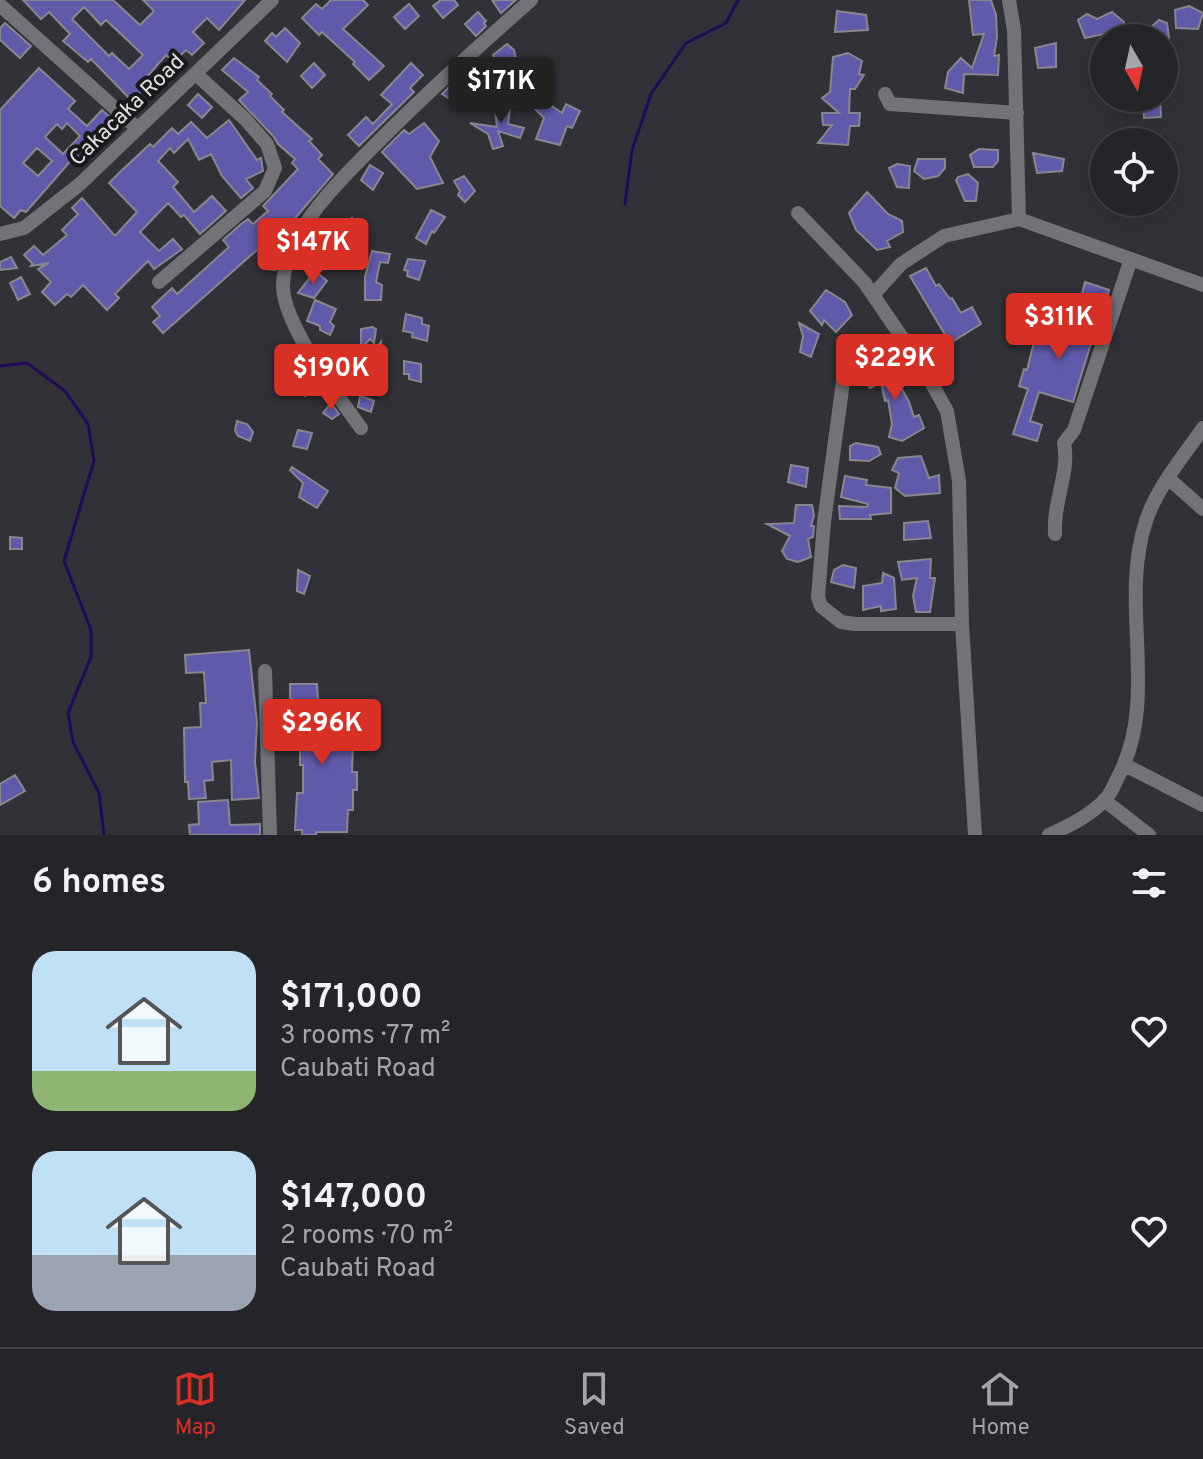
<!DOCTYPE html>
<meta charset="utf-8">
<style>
body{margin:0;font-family:Overpass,sans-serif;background:#313135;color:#f1f3f6;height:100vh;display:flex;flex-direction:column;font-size:30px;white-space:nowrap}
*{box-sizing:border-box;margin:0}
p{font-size:26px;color:#a3a5a8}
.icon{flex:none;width:44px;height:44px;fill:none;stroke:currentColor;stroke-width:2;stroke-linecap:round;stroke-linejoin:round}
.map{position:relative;height:835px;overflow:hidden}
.drawer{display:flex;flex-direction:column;background:#252529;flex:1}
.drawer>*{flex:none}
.needle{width:52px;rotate:171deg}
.controls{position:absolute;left:1090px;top:24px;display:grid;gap:16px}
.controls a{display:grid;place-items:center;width:88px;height:88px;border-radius:50%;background:#252529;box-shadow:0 4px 20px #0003,0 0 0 2px #424246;font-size:40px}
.price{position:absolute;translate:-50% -68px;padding:0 18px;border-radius:8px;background:#d93025;color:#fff;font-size:26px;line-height:52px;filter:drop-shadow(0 2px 4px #0008)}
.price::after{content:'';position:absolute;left:50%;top:48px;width:24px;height:18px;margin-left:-12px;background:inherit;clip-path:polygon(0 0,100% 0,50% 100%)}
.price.on{background:#222;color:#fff}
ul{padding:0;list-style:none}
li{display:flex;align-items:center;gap:24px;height:200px;padding:0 32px}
li span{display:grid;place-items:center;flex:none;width:224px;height:160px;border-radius:24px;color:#555}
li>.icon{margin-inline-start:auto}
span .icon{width:96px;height:96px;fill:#fffc;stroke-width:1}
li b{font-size:34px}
h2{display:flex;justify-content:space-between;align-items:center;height:96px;padding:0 32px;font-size:34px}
.tabs{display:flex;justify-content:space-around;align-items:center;height:112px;border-top:2px solid #424246;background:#252529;font-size:22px;color:#a3a5a8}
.tabs a{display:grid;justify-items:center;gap:4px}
.tabs .on{color:#d93025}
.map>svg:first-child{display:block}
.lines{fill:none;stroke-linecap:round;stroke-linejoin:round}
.stream{stroke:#200b58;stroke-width:3}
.building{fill:#605aab;stroke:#87878e;stroke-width:2;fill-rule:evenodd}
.minor{stroke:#737377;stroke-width:14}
.labels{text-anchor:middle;stroke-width:8;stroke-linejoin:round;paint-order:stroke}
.street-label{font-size:22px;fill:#e0e1e5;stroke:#19191c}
</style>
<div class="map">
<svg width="1203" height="835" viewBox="0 0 1203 835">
<rect width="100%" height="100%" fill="#313137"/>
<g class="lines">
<path class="stream" d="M 625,204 L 632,150 L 651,94 L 686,43 L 726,23 L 738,0
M 0,366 L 27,363 L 65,391 L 88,424 L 94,461 L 64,561 L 91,630 L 91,657 L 68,713 L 73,742 L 99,793 L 104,835"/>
</g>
<path class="building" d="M 23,0 L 113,0 L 140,25 L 154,11 L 143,0 L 245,0 L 219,30 L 207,18 L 193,32 L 204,43 L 192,55 L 186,50 L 174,62 L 166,55 L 139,86 L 143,90 L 132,101 L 91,59 L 88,62 L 63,41 L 70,34 L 49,12 L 41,19 ZM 84,7 L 101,25 L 106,20 L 143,55 L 129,69 L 112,53 L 109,56 L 72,19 Z
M 331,0 L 363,0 L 368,5 L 343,29 L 384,66 L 369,80 L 353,64 L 355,62 L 322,32 L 319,35 L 302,18 L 316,4 L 322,9 Z
M 441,0 L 454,0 L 458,5 L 443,18 L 433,6 Z
M 492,0 L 516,0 L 501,13 Z
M 969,0 L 991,0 L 996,15 L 997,37 L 994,56 L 999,55 L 998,75 L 964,74 L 963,93 L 945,88 L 948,72 L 961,58 L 972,68 L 984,34 L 973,35 Z
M 409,4 L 419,16 L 405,29 L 394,17 Z
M 1189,6 L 1203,13 L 1198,29 L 1176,28 L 1175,10 Z
M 837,11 L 866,15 L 868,30 L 835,32 Z
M 478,12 L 486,21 L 484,23 L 486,26 L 476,36 L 465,24 Z
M 1112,12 L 1124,22 L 1126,31 L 1117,38 L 1113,32 L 1085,38 L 1078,20 L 1087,14 L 1097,19 Z
M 1159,20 L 1167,23 L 1169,38 L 1147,38 L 1150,28 Z
M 5,23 L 31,46 L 20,58 L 0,40 L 0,28 Z
M 285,28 L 300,43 L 287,62 L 265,41 L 272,33 L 276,37 Z
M 1056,43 L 1056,67 L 1038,68 L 1035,48 Z
M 507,44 L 514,50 L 516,59 L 514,65 L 499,65 L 493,55 Z
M 848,53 L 862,61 L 859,74 L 864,75 L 855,89 L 850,89 L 849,113 L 860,113 L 859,126 L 850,126 L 848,145 L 818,143 L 832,125 L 823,125 L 822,113 L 839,113 L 822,98 L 830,92 L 833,57 Z
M 234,58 L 259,77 L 257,80 L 272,94 L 270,96 L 284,110 L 282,112 L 312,139 L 309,141 L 322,155 L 318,159 L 333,174 L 286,229 L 275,234 L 163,333 L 153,322 L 160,316 L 152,307 L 172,288 L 177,294 L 229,247 L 223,240 L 240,225 L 248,219 L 253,224 L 268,211 L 263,206 L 298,169 L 292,163 L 295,159 L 278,144 L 274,137 L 239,100 L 248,92 L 222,70 Z
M 478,61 L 482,74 L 465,78 L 464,73 Z
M 314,63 L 325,75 L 312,88 L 301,76 Z
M 411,63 L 423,75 L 410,88 L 414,92 L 359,146 L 348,135 L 366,117 L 373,124 L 392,104 L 381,95 Z
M 39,68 L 75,101 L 68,109 L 87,126 L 102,110 L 113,120 L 108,126 L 114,132 L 80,163 L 74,157 L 26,212 L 21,210 L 14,218 L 0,206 L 0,110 ZM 67,123 L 80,136 L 63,154 L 45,137 L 57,124 L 62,129 ZM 37,148 L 52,161 L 38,176 L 23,163 Z
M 452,84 L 485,94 L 484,103 L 461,106 L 442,94 Z
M 198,94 L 212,107 L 202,118 L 188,105 Z
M 539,97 L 562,113 L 566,104 L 580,111 L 572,128 L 567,126 L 560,145 L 536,139 L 544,118 L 532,106 Z
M 1142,98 L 1160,98 L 1161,117 L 1144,118 Z
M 494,101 L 511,102 L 508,124 L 524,128 L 520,138 L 498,131 L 503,146 L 493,149 L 488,134 L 470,123 L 497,127 Z
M 229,120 L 257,160 L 261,158 L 263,171 L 246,179 L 253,188 L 241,198 L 222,176 L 211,154 L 199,160 L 188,139 L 174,153 L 170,148 L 158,161 L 178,182 L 173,187 L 194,212 L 212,196 L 226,211 L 200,234 L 184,215 L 181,217 L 168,203 L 140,232 L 159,251 L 173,239 L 182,249 L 154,269 L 148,261 L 115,294 L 119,298 L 107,310 L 83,285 L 71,297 L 67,294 L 55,305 L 42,292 L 51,282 L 38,269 L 49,263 L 31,266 L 33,264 L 24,255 L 34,246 L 43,255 L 67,235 L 62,230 L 78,214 L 72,208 L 82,198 L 115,236 L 137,212 L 109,183 L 120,172 L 150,144 L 153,147 L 172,128 L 178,134 L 191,122 L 207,138 Z
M 424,123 L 439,141 L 430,157 L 443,183 L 417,189 L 382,152 L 404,130 L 409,134 Z
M 979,149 L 998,150 L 998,161 L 993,167 L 974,167 L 970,155 Z
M 1033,153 L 1064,159 L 1062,171 L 1037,173 Z
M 918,159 L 945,159 L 945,168 L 938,176 L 924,179 L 914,171 Z
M 897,164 L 910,166 L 909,188 L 897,187 L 889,168 Z
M 370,165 L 383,173 L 373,190 L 361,180 Z
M 968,174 L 978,183 L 976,201 L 965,201 L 956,180 L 958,177 Z
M 464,176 L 475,191 L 465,202 L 458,195 L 460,191 L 454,181 Z
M 867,192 L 888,214 L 902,221 L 903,232 L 887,241 L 890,247 L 877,250 L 856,230 L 849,213 Z
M 431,210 L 445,217 L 434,233 L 432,231 L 426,244 L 416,238 Z
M 352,218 L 359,228 L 345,239 L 339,228 Z
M 372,251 L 390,254 L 388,263 L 380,262 L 376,282 L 382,285 L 381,300 L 365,300 L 365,277 Z
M 266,253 L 279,255 L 275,270 L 265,269 Z
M 11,257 L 17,268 L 0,270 L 0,262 Z
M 408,259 L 425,261 L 419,280 L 407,276 L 408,271 L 404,270 Z
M 926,268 L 936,286 L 939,284 L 950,299 L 952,298 L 961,313 L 972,307 L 981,324 L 950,343 L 910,276 Z
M 315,271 L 327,281 L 314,298 L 298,293 Z
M 21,277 L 30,294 L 18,300 L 10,283 Z
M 1085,282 L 1109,290 L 1104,308 L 1099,306 L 1092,326 L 1096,327 L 1073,402 L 1039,392 L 1030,421 L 1042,425 L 1037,441 L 1013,434 L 1028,389 L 1019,386 L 1024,369 L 1027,370 L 1037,330 L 1047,334 L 1049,329 L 1071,336 Z
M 826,290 L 845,302 L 852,315 L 836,332 L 824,320 L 822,325 L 810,311 Z
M 315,300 L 336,309 L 330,322 L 334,326 L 330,335 L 320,330 L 320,326 L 307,321 Z
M 406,314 L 422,318 L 422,324 L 429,326 L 427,341 L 412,337 L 413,333 L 403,331 Z
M 799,323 L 819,334 L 811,357 L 800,352 L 803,336 Z
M 372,327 L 376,329 L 374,343 L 370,339 L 361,348 L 361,329 Z
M 381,342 L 380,359 L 377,362 L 379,384 L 371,385 L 368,358 Z
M 360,349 L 339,369 L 336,356 Z
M 891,359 L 898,374 L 895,376 L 909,402 L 914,417 L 919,415 L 924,428 L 902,441 L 889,437 L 892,424 L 888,400 L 885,401 L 881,382 L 870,388 L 863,377 Z
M 404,361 L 421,364 L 421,382 L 409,379 L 409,374 L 404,374 Z
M 313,377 L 319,386 L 305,396 L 300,385 Z
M 360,396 L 374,401 L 371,412 L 358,407 Z
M 331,403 L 339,414 L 332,419 L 323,413 Z
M 237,421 L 247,424 L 253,432 L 250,441 L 238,436 L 235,430 Z
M 298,430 L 312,433 L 307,449 L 293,446 Z
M 856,443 L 878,447 L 881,454 L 869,461 L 850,460 L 850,446 Z
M 921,456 L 929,478 L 939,475 L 940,493 L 905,496 L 895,488 L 899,473 L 892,470 L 898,458 Z
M 791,465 L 808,468 L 806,487 L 788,482 Z
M 292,467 L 328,491 L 317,508 L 299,497 L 303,483 L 290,470 Z
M 845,476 L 867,480 L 866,485 L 891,488 L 891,513 L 870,515 L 871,519 L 840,519 L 839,506 L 867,507 L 868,504 L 841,497 Z
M 796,505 L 812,505 L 814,516 L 811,526 L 814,526 L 813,537 L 808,539 L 811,557 L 798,562 L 787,559 L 782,551 L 790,536 L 767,524 L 794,523 Z
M 928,521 L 931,538 L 904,540 L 904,523 Z
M 10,537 L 22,538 L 22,549 L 10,549 Z
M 931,559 L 930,578 L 935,578 L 930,612 L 916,612 L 913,596 L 917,578 L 902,580 L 898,562 Z
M 843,565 L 856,568 L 854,588 L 831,582 L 834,570 Z
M 298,570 L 310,576 L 304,594 L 297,591 Z
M 883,573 L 894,578 L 896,609 L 881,611 L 881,606 L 863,610 L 863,586 L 882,583 Z
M 249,650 L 257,723 L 255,762 L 259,798 L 232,800 L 231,760 L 212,762 L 213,780 L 204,781 L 206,798 L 189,799 L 188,782 L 185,782 L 184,728 L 201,727 L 200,703 L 206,703 L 204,672 L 186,673 L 185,655 Z
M 290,684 L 317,684 L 320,729 L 358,729 L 358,744 L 353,744 L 352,772 L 357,772 L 357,790 L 353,790 L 353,810 L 348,810 L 347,832 L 316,832 L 316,835 L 302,835 L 302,830 L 295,830 L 297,793 L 303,793 L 303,765 L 300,765 L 300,743 L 288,744 L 288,730 L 293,730 L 293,699 L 290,699 Z
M 15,775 L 25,791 L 0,805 L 0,784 Z
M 228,800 L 230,825 L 260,824 L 260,835 L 190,835 L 189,825 L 199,824 L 198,802 Z"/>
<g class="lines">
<path class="minor" d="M 1009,0 L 1014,30 L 1019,219
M 0,5 L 137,128
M 885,94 L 890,104 L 1017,113
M 798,213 L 864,282 L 925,371 L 947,411 L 959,481 L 962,624 L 975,835
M 0,234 L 24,228 L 80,184 L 272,0
M 159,282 L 265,191 L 275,168 L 267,144 L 245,119 L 196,74
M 873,295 L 901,264 L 944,236 L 1019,219 L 1203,285
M 903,338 L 847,376 L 843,382 L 824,522 L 818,597 L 821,606 L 841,622 L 855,624 L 962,624
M 361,428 C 338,396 282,323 283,285 C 285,227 350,171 388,132 C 434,86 482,43 531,0
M 1168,478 L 1203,509
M 1055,534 C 1053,500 1070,473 1064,443 L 1074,430 L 1131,259
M 265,671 L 270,835
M 1125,765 L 1203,805
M 1104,800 L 1149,835
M 1049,835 C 1069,826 1089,816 1105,800 C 1110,794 1114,786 1117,779 C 1161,699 1118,605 1146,521 C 1157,487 1183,457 1203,428"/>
</g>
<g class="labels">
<g class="street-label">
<text transform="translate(126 109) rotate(-44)" y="8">Cakacaka Road</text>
</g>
</g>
</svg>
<div class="controls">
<a><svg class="needle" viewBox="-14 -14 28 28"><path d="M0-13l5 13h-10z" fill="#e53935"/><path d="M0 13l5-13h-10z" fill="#a3a5a8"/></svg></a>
<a><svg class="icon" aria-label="locate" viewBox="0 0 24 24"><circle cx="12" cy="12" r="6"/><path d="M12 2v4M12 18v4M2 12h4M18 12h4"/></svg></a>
</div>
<b class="price on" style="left:501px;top:125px">$171K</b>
<b class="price" style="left:313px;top:286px">$147K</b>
<b class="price" style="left:1059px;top:361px">$311K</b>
<b class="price" style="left:895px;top:402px">$229K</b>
<b class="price" style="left:331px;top:412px">$190K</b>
<b class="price" style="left:322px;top:767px">$296K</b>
</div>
<section class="drawer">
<h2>6 homes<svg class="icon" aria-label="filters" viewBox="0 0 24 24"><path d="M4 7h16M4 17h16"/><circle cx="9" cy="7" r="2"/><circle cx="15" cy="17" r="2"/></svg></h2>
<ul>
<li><span style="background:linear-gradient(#bfe0f5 75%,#8fb573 0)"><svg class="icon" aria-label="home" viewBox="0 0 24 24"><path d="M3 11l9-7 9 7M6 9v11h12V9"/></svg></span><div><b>$171,000</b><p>3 rooms · 77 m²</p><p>Caubati Road</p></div><svg class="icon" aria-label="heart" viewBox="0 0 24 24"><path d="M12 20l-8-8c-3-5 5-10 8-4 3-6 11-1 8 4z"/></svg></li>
<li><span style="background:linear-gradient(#bfe0f5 65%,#9aa5b1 0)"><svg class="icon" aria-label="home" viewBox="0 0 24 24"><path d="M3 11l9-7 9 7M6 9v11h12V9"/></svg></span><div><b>$147,000</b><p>2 rooms · 70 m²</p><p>Caubati Road</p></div><svg class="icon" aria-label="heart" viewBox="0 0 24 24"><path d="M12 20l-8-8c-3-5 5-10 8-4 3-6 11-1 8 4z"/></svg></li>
</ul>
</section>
<nav class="tabs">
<a class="on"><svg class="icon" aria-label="map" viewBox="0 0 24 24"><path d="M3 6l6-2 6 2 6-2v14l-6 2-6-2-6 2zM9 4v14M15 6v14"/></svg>Map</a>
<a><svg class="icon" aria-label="saved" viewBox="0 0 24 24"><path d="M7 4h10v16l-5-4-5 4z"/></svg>Saved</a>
<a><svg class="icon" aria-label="home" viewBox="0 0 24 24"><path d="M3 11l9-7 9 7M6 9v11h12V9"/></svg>Home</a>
</nav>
